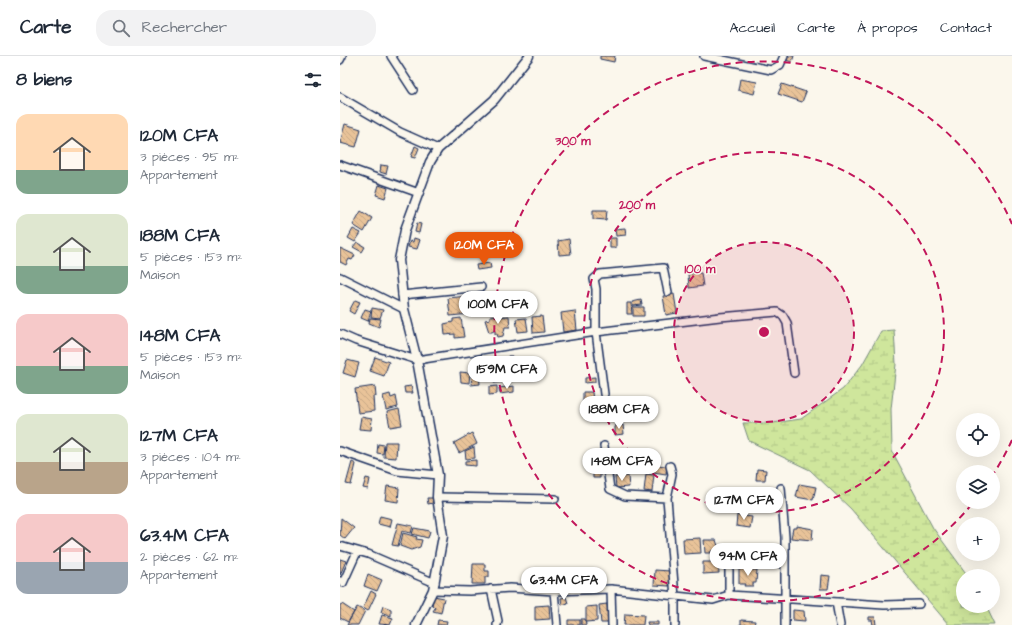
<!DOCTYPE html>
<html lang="fr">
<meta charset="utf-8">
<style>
body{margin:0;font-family:"Architects Daughter",sans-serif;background:#f2f2f3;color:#1f2937;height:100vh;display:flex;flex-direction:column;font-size:15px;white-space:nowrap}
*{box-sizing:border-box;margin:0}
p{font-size:13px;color:#747a83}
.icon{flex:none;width:22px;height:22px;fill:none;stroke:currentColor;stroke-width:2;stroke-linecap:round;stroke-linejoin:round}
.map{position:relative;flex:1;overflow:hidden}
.side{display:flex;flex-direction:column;background:#fff;width:340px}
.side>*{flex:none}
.buttons{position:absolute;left:616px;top:357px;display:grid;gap:8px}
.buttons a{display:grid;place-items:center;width:44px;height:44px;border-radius:50%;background:#fff;box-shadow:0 4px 16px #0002;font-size:20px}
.price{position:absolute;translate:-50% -34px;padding:0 9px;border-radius:14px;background:#fff;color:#222;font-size:13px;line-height:26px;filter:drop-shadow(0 1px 2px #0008)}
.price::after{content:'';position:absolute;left:50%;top:24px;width:12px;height:9px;margin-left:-6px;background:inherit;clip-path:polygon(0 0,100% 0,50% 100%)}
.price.on{background:#ea580c;color:#fff}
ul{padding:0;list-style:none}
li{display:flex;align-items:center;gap:12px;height:100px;padding:0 16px}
li span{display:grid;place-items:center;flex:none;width:112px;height:80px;border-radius:12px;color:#555}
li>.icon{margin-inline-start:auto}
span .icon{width:48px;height:48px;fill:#fffc;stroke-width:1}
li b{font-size:17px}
h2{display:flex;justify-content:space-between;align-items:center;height:48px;padding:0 16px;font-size:17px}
header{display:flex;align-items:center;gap:24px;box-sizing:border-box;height:56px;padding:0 20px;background:#fff;border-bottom:1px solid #e0e1e3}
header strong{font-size:19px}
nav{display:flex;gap:22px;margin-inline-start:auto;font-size:14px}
.search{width:280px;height:36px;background:#f2f2f3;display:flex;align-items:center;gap:10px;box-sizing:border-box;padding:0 14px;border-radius:16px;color:#747a83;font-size:15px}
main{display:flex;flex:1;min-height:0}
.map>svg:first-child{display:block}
.wetland{fill:url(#wetland-marsh);stroke:#758a7d}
.building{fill:url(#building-back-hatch);stroke:#1b2f5e}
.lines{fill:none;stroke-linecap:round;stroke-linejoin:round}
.minor-casing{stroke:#1b2f5e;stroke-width:10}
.tertiary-casing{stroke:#1b2f5e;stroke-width:11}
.minor{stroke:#fbf7ec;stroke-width:7}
.tertiary{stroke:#fbf7ec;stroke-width:8}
.ring{fill:none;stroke:#c2185b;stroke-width:2;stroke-dasharray:7 5}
.centre{fill:#c2185b;stroke:#fbf7ec;stroke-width:2}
.ring-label{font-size:12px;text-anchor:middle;font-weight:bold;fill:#c2185b;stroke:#fbf7ec;stroke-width:3;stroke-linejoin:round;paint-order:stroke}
</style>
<header>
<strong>Carte</strong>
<div class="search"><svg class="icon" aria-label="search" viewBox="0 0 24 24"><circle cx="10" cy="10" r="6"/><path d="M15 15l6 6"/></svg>Rechercher</div>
<nav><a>Accueil</a><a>Carte</a><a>À propos</a><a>Contact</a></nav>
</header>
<main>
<section class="side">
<h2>8 biens<svg class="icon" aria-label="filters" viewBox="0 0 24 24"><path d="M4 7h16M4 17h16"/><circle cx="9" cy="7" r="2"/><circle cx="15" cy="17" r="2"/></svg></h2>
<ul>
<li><span style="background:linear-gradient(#ffd9b3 70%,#7fa58c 0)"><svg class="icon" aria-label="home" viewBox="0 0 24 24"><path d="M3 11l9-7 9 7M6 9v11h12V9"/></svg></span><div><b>120M CFA</b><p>3 pièces · 95 m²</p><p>Appartement</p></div></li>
<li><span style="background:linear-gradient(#dfe7d0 65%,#7fa58c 0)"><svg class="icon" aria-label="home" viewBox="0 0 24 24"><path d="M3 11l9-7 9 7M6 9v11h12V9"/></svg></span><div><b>188M CFA</b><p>5 pièces · 153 m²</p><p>Maison</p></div></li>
<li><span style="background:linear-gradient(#f6c9c9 65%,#7fa58c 0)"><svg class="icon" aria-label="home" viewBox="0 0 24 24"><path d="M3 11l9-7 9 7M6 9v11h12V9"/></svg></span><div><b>148M CFA</b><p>5 pièces · 153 m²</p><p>Maison</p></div></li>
<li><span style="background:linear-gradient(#dfe7d0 60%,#b9a48a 0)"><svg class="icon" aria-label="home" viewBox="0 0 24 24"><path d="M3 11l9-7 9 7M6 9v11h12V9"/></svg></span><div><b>127M CFA</b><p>3 pièces · 104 m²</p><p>Appartement</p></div></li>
<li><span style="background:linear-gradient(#f6c9c9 60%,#9aa5b1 0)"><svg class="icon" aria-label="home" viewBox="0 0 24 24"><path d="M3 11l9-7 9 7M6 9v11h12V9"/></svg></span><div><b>63.4M CFA</b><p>2 pièces · 62 m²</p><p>Appartement</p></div></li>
</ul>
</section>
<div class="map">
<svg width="672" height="569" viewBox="0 0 672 569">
<defs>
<pattern id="wetland-marsh" width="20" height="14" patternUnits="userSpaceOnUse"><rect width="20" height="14" fill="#cfe69c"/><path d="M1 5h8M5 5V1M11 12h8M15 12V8" fill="none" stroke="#b1c689"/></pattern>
<pattern id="building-back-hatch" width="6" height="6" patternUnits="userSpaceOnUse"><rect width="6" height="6" fill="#e9c399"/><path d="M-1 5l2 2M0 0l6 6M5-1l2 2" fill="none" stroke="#c7a886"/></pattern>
</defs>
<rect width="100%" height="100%" fill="#fbf7ec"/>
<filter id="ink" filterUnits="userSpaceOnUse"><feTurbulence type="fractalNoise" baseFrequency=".025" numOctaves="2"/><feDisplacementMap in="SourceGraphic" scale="8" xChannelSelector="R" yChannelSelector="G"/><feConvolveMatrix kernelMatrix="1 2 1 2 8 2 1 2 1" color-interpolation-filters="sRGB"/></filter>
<g filter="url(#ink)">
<path class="wetland" d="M 554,274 L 556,308 L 551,353 L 552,395 L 593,472 L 628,520 L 623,520 L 623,550 L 646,550 L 655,569 L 609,569 L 511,453 L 470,414 L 409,385 L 403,367 L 433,367 L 461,363 L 503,333 L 522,309 L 541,275 Z"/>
<path class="building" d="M 260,0 L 275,0 L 274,6 L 260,3 Z
M 446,0 L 454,0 L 452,6 L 445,4 Z
M 400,23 L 417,26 L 414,38 L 398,34 Z
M 442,28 L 466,36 L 462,46 L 438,38 Z
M 5,68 L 21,73 L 16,91 L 0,87 Z
M 75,90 L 79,92 L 75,102 L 71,101 Z
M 41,109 L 48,110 L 46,118 L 40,116 Z
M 39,129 L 48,132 L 45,142 L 36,139 Z
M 253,154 L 267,154 L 266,164 L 253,163 Z
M 21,155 L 32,162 L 24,176 L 13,169 Z
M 77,167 L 81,168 L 79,177 L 75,176 Z
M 285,172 L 286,179 L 276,180 L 275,173 Z
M 13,173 L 21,177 L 15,186 L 8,182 Z
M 74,182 L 80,184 L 77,193 L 68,191 L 70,185 L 73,186 Z
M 270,182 L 276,182 L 276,192 L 270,192 Z
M 229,183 L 231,198 L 219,199 L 218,185 Z
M 17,186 L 25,191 L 22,196 L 13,191 Z
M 0,192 L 15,199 L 12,204 L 9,203 L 6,209 L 0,206 Z
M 150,207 L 151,212 L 137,214 L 136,209 Z
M 361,217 L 363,230 L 349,232 L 348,218 Z
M 334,238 L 337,257 L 326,259 L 323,240 Z
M 128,240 L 130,258 L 110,260 L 108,242 Z
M 15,244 L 20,246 L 14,258 L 9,255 Z
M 301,244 L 302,249 L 293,250 L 292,246 Z
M 165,247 L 171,248 L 170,255 L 165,254 Z
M 287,247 L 291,247 L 292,258 L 287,258 Z
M 293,251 L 304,251 L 304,260 L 293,260 Z
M 32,252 L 43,254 L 40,262 L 31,261 Z
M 25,253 L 31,255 L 28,265 L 21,262 Z
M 235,255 L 237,274 L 223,276 L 221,257 Z
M 158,259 L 159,261 L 169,260 L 170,271 L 165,271 L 163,280 L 158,281 L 157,278 L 155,278 L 155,274 L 152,276 L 149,276 L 145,264 L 150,263 L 150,260 Z
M 202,260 L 204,276 L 193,277 L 192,261 Z
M 30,262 L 41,263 L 39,271 L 29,267 Z
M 121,262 L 124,281 L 115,282 L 115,278 L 105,279 L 104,268 L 113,266 L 113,263 Z
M 186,262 L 188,275 L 178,276 L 176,263 Z
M 168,300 L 172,300 L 172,306 L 168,306 Z
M 35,301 L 49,306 L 44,320 L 30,315 Z
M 7,304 L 19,307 L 15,321 L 3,317 Z
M 167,311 L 168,319 L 171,318 L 172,324 L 154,327 L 152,313 Z
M 120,316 L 130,317 L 129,327 L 121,326 Z
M 139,319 L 140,328 L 131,329 L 132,320 Z
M 255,321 L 255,326 L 245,327 L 245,322 Z
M 35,330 L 36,341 L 33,340 L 34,355 L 18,357 L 15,333 Z
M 71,330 L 73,337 L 65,337 L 64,331 Z
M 157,330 L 157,338 L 149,339 L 149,331 Z
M 174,330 L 174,336 L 160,338 L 159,332 Z
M 243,336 L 252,336 L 253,346 L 243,347 Z
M 50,338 L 51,342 L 56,340 L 58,351 L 46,354 L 43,340 Z
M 59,353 L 62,369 L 50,371 L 47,356 Z
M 21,361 L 32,363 L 31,374 L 19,373 Z
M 283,369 L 284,378 L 275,379 L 275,370 Z
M 132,377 L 137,388 L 119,397 L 114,387 Z
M 45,386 L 57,386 L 56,402 L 44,401 Z
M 38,388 L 44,389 L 43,398 L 37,397 Z
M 134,391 L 135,402 L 126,403 L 125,395 Z
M 136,404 L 136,410 L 125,409 L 125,405 Z
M 12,406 L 16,408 L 11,429 L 6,428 Z
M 314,409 L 327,410 L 326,418 L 313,416 Z
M 253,410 L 260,410 L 260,422 L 253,422 Z
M 417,413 L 426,414 L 425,424 L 416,424 Z
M 306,418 L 314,419 L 312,436 L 304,435 Z
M 288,420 L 289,431 L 276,432 L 275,421 Z
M 26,422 L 30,423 L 28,433 L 23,432 Z
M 459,428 L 476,431 L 473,444 L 456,441 Z
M 47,430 L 59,432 L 58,446 L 45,444 Z
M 87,442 L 93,442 L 93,447 L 88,448 Z
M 397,459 L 412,461 L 410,472 L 396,470 Z
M 40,460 L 52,463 L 50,471 L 38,468 Z
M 1,462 L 14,472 L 5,483 L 0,479 Z
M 58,467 L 73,470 L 71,477 L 62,475 L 58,490 L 52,489 Z
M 457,470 L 473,473 L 472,484 L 451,482 L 453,472 L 457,472 Z
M 74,472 L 90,475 L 88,482 L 72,478 Z
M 63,477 L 77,481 L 76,483 L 82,484 L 80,491 L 71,494 L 60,490 Z
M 360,482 L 361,497 L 344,498 L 343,483 Z
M 364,484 L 376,484 L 379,493 L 371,495 L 371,497 L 365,497 Z
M 0,503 L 6,505 L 0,519 Z
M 363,506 L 378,506 L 379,517 L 363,518 Z
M 133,508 L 145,508 L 145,515 L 149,515 L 149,521 L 145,521 L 145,528 L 132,528 Z
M 399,513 L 417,514 L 416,527 L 413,527 L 413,530 L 404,530 L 405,528 L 399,528 Z
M 315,514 L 330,515 L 329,530 L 314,529 Z
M 28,518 L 42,524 L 37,535 L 24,530 Z
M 481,519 L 490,520 L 488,533 L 480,533 Z
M 31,535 L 36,538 L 28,555 L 23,552 Z
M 94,540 L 104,542 L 101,557 L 93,555 L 95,552 L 92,549 Z
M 226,541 L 228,547 L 222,549 L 221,542 Z
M 2,548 L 14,556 L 8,566 L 0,562 L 0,549 Z
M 267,548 L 269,567 L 261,567 L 259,549 Z
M 209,549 L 210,563 L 195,564 L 195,550 Z
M 43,550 L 51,553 L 51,560 L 41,556 Z
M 257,550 L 257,565 L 246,566 L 246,551 Z
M 17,551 L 25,555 L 18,569 L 7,569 Z
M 453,554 L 464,555 L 465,565 L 453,564 Z
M 285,558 L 304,559 L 303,569 L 284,569 Z
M 42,559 L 53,562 L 50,569 L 39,568 Z
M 529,561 L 535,561 L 536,569 L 533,569 L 532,564 L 529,564 Z
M 241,563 L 245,563 L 246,569 L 241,569 Z
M 98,564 L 107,565 L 106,569 L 97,569 Z
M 228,564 L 240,564 L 240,569 L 228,569 Z
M 401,564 L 415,565 L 414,569 L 399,569 L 401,569 Z
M 307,566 L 318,566 L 318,569 L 308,569 Z"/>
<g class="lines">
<g class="minor-casing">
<path id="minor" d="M 51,0 L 73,34
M 364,0 L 431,14 L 440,9 L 444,0
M 0,4 L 2,0
M 0,41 L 60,76 L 98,93
M 0,109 L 79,137
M 0,221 L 64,253
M 62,239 L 141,231
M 0,278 L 16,285 L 77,304 L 256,276 L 380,261 L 437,256 L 443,260 L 447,267 L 454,317
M 264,338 L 256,276 L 256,233 L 254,223 L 260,218 L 323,212 L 328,236
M 264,390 L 270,433 L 285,440 L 327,442 L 335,541 L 335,569
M 0,395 L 57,415 L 98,419
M 441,432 L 445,481 L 445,569
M 97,441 L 215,443
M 327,442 L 332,418 L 330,410
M 0,490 L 28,498 L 95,527
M 389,493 L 389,539
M 0,525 L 3,527 L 17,496
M 151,533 L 158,565 L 157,569
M 271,533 L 272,569
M 93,534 L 130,535 L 170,532 L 214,535 L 271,533 L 373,544 L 389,539 L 544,549 L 579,548
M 214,535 L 217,569
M 496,546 L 500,569"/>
</g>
<g class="tertiary-casing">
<path id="tertiary" d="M 76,569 L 93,534 L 103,480 L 97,441 L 98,419 L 77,304 L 64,253 L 59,204 L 65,174 L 90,106 L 98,93 L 154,44 L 189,0"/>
</g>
<use href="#minor" class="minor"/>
<use href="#tertiary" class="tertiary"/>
</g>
</g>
<circle cx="424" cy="276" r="90" fill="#c2185b" fill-opacity=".12"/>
<g class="ring">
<circle cx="424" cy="276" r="90"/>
<circle cx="424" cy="276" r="180"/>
<path d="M672 384A270 270 0 0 1 654 417M632 448A270 270 0 1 1 672 168"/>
</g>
<circle cx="424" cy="276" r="6" class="centre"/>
<g class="ring-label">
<text x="233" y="89">300 m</text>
<text x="297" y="153">200 m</text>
<text x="360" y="217">100 m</text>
</g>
</svg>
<div class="buttons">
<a><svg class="icon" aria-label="locate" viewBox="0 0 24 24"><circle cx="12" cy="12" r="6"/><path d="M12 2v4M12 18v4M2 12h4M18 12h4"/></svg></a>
<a><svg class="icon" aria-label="layers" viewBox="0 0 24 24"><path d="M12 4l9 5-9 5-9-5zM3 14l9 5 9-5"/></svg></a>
<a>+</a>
<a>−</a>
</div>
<b class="price on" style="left:144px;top:210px">120M CFA</b>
<b class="price" style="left:158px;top:269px">100M CFA</b>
<b class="price" style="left:167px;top:334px">159M CFA</b>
<b class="price" style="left:279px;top:374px">188M CFA</b>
<b class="price" style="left:282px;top:426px">148M CFA</b>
<b class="price" style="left:404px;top:465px">127M CFA</b>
<b class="price" style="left:408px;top:521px">94M CFA</b>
<b class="price" style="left:224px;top:545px">63.4M CFA</b>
</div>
</main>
